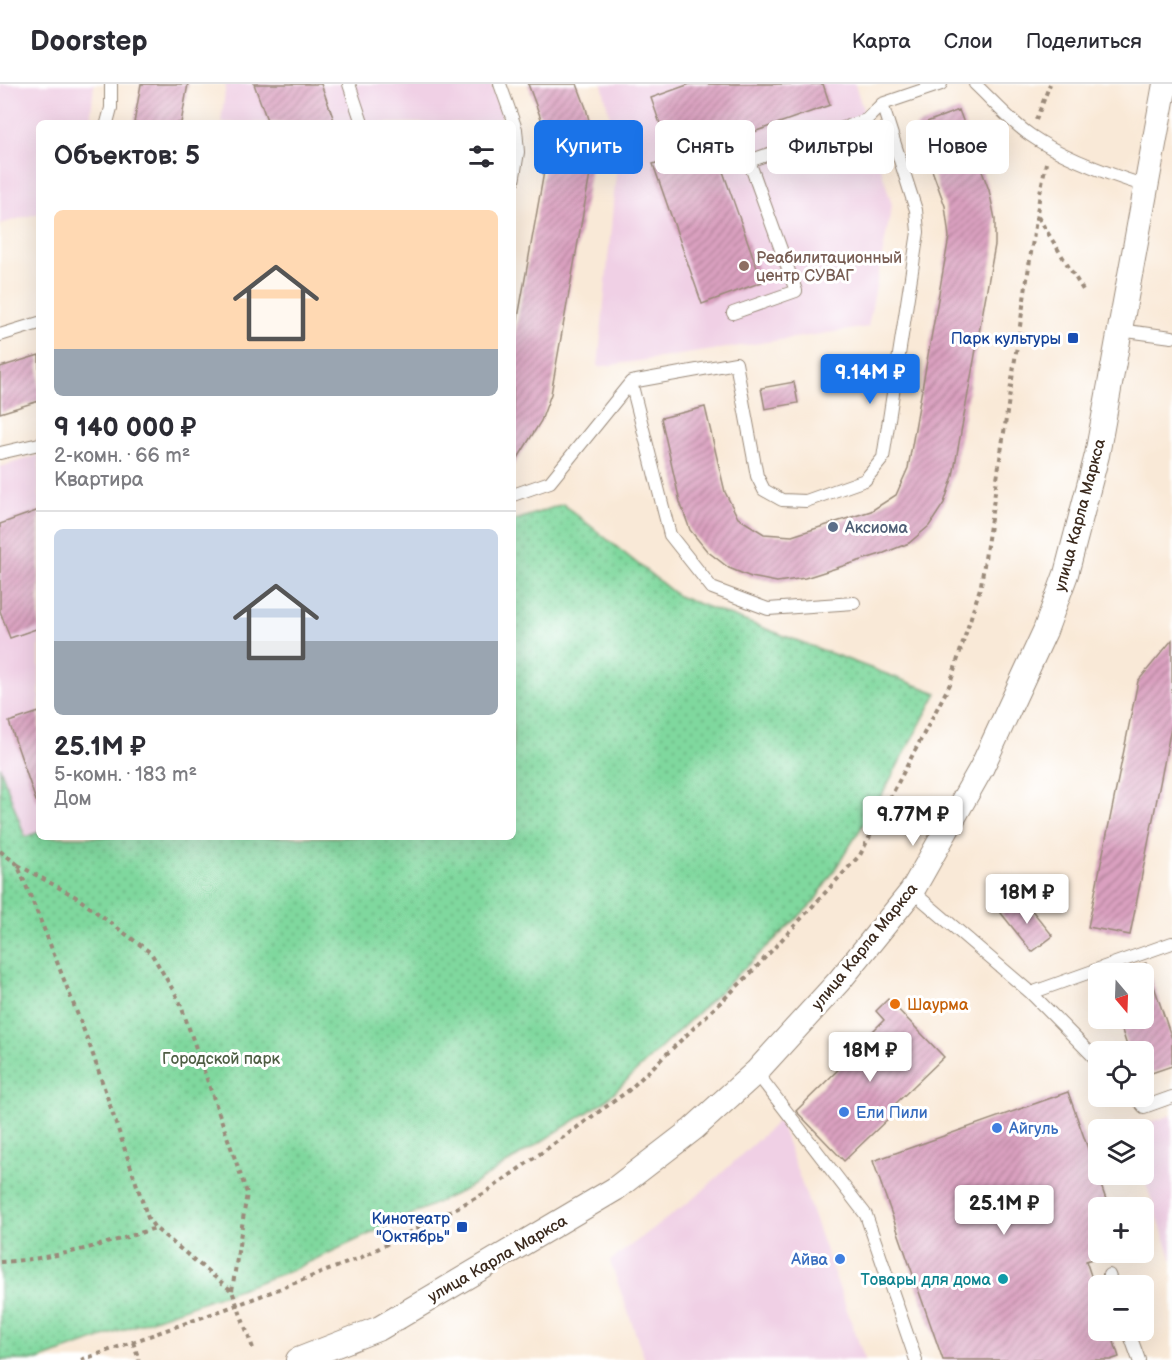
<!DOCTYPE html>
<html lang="ru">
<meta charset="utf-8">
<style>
body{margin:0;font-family:"Balsamiq Sans",sans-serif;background:#f2f2f3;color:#2b2b33;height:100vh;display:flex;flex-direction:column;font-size:22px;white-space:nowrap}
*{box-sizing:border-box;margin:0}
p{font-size:20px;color:#7c7c81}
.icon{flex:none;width:33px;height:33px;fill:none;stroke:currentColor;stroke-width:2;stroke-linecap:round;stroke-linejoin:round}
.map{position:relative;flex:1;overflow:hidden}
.details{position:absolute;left:36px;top:36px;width:480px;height:720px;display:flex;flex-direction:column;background:#fff;border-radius:9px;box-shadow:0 6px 24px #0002}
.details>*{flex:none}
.top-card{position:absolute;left:534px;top:36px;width:548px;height:54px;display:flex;gap:12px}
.needle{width:39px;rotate:161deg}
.fabs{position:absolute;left:1088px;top:879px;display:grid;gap:12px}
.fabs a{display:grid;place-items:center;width:66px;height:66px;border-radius:9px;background:#fff;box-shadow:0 6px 24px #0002;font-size:30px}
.price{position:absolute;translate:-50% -51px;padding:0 14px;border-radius:6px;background:#fff;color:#222;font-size:20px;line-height:39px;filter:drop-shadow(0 2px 3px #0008)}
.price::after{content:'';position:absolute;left:50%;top:36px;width:18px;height:14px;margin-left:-9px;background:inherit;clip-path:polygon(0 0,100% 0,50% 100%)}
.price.selected{background:#1a73e8;color:#fff}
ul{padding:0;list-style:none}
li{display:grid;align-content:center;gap:12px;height:318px;padding:0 18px}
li+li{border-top:2px solid #e1e1e2}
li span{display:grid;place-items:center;height:186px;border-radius:9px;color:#555}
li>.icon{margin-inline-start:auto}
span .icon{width:108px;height:108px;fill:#fffc;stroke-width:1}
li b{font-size:26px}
h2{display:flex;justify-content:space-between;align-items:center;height:72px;padding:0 18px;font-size:26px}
.tag{padding:0 21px;border-radius:9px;background:#fff;box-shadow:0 6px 24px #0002;font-size:21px;line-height:54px}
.tag.selected{background:#1a73e8;color:#fff}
header{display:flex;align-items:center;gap:36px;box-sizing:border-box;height:84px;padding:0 30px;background:#fff;border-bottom:2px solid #e1e1e2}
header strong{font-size:28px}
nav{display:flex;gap:33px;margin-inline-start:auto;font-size:21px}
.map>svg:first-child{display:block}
.built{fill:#f0d0e5}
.park{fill:url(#park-dots);stroke:#5d815e;stroke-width:1.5}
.building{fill:url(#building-hatch)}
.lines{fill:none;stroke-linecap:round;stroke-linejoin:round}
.service-casing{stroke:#9a8a7a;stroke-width:14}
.minor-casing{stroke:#9a8a7a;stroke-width:26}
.path{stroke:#9a8a7a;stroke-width:4;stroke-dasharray:4.5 4.5;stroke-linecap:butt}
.service{stroke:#fff;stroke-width:12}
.minor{stroke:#fff;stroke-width:24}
.education-dot{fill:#8d6e63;stroke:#fff;stroke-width:2}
.transit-dot{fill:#1a4fb4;stroke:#fff;stroke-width:2}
.service-dot{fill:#5c6f8a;stroke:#fff;stroke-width:2}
.food-dot{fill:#e8710a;stroke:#fff;stroke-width:2}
.shop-dot{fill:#3f7fe0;stroke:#fff;stroke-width:2}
.culture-dot{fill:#0f9aa8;stroke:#fff;stroke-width:2}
.labels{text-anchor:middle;stroke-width:6;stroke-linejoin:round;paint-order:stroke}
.education-label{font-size:16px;fill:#785e54;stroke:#fff;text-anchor:start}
.transit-label{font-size:16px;fill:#164399;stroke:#fff;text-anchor:end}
.street-label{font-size:16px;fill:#3b2a1e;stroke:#fff}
.service-label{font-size:16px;fill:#4e5e75;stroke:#fff;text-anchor:start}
.food-label{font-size:16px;fill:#c56008;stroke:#fff;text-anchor:start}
.park-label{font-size:16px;fill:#4f5e44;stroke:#fff}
.shop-label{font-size:16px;fill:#366cbe;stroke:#fff;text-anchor:start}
.culture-label{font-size:16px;fill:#0d838f;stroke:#fff;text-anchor:end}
</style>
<header>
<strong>Doorstep</strong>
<nav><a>Карта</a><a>Слои</a><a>Поделиться</a></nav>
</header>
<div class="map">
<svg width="1172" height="1276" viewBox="0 0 1172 1276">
<defs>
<pattern id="park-dots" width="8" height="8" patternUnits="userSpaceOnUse" patternTransform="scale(1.5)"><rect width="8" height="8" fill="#7fd89e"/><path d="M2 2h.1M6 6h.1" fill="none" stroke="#69af80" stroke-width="1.8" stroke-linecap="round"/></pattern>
<pattern id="building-hatch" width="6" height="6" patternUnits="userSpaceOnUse" patternTransform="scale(1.5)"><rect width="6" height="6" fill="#daa0c0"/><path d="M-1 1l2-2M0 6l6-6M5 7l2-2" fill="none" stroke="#b2839b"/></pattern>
</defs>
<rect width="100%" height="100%" fill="#fff"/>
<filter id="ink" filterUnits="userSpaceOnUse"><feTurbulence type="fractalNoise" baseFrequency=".0167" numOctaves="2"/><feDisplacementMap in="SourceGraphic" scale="12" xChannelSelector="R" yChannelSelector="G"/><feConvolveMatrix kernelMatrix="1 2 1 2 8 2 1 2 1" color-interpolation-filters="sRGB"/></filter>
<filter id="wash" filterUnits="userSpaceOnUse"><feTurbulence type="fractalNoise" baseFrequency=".008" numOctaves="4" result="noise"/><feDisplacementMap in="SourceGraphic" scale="24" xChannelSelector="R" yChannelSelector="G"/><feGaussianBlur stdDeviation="1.35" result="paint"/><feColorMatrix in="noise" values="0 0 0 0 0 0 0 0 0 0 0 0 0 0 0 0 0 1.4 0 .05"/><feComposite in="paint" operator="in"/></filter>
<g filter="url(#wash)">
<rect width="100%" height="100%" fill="#f9e9d7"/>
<path class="built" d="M 0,0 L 94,0 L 90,39 L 39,39 L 39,129 L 0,140 Z
M 226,0 L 491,0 L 502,32 L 499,39 L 221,39 Z
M 602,0 L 855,0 L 892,121 L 868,243 L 598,283 L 618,68 Z
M 39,371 L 39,748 L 25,753 L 0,683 L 0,383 Z
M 1172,1031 L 1172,1176 L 1143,1091 L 1143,1046 L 1130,1045 Z
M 779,1036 L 865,1276 L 645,1276 L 610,1177 L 698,1111 Z"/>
<path class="park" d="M 563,420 L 678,512 L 937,609 L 879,716 L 814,818 L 604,1018 L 466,1105 L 290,1187 L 38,1276 L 0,1276 L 0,683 L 25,753 L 39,748 L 39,753 L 513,753 L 513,437 Z"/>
<g id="blocks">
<path class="building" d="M 141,0 L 188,0 L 181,39 L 134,39 Z
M 254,0 L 321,0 L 335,39 L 268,39 Z
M 528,0 L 577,0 L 586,24 L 593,53 L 592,79 L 551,310 L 541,337 L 513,382 L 513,262 L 547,71 L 543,40 Z
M 690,0 L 823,0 L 830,21 L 714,62 L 762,198 L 702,220 L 653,80 L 672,74 L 651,14 Z
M 959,26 L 989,106 L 995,135 L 995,161 L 953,392 L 944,419 L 929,442 L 909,459 L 884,469 L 805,494 L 777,498 L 751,493 L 729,484 L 707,467 L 690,446 L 680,418 L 661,334 L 705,323 L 725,408 L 738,434 L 764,450 L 792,452 L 871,427 L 896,411 L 908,384 L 949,153 L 945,122 L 916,42 Z
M 39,271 L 39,317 L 0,329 L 0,283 Z
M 794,298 L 798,319 L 765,325 L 761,304 Z
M 39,426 L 39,544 L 10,554 L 0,527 L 0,440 Z
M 1172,556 L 1172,639 L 1130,851 L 1088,843 L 1138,597 Z
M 39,628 L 39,716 L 36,717 L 9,638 Z
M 1021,813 L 1053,852 L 1032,868 L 1001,829 Z
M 1146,879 L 1172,955 L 1172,982 L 1143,992 L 1143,968 L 1129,968 L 1118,934 L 1143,934 L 1143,880 Z
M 888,915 L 944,973 L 890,1025 L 894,1029 L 844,1077 L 796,1027 L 849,975 L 847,973 L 884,936 L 876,927 Z
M 1068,1008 L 1109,1124 L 1098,1124 L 1098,1173 L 1086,1177 L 1098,1212 L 1098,1246 L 1110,1246 L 1119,1273 L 1110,1276 L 943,1276 L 873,1077 Z"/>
</g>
</g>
<g filter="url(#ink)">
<use href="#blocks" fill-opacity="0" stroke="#9a8a7a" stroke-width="1.5"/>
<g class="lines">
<g class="service-casing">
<path id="service" d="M 349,0 L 362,39
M 500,0 L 516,45 L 518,68 L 513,98
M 975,0 C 993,17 1010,37 1030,51 C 1063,74 1108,90 1146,102
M 107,39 L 111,24 L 111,0
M 733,229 L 796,207 L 749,77 L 866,36 L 882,20 L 941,0
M 1119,246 L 1172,253
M 0,251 L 39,239
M 0,369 L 39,360
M 513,411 L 550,398 L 631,298
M 854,519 L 768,525 L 712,504 L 670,451 L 631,298 L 736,279 L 757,392 L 764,406 L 782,416 L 806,417 L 865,396 L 883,374 L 918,148 L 916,126 L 882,20
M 912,807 L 1031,909 L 1098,977
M 1031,909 L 1172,859
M 756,988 L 866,1131 L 916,1276
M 1134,1012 L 1144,1023 L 1172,1013
M 1109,1191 L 1113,1202
M 1128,1246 L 1139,1276"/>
</g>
<g class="minor-casing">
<path id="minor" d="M 298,1276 L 380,1244 L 615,1105 L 693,1045 L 756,988 L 840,896 L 912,807 L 982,683 L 1045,547 L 1066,490 L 1097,371 L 1165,0"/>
</g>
<path class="path" d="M 1036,36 L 1050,0
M 1038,133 L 1083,206
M 0,767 L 17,780 L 44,845 L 90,962 L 148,1134 L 155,1144 L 232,1207 L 254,1267
M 18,781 L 76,813 L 151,869 L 179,916 L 247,1109 L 232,1207
M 0,1178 C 54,1175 104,1161 155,1144
M 133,1258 L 139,1276
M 81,1276 L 237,1221 L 360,1174 L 485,1109 L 628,1007 L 749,891 L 860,771 L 950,600 L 981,501 L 1040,109 L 1046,79"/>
<use href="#service" class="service"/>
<use href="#minor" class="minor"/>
</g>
</g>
<circle class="education-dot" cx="744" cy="182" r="6"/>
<g class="transit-dot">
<rect x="1067" y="248" width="12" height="12" rx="3"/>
<rect x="456" y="1137" width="12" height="12" rx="3"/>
</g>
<circle class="service-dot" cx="833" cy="443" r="6"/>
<circle class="food-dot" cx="895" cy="920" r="6"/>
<g class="shop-dot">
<circle cx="844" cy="1028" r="6"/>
<circle cx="997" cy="1044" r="6"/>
<circle cx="840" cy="1175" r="6"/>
</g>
<circle class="culture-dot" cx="1003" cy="1195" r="6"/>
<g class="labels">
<g class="education-label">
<text x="756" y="179">Реабилитационный<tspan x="756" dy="18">центр СУВАГ</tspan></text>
</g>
<g class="transit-label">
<text x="1061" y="260">Парк культуры</text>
<text x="450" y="1140">Кинотеатр<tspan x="450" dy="18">"Октябрь"</tspan></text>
</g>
<g class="street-label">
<text transform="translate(1079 431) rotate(-75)" y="6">улица Карла Маркса</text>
<text transform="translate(864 862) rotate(-51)" y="6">улица Карла Маркса</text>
<text transform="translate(497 1174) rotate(-30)" y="6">улица Карла Маркса</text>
</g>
<g class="service-label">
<text x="845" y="449">Аксиома</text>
</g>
<g class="food-label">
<text x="907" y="926">Шаурма</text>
</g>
<g class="park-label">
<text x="221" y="980">Городской парк</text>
</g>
<g class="shop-label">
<text x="856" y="1034">Ели Пили</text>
<text x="1009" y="1050">Айгуль</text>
<text x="828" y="1181" text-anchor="end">Айва</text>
</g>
<g class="culture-label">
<text x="991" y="1201">Товары для дома</text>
</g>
</g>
</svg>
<div class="fabs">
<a><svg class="needle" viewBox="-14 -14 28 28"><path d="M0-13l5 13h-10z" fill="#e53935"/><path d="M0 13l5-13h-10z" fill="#7c7c81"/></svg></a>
<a><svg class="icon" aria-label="locate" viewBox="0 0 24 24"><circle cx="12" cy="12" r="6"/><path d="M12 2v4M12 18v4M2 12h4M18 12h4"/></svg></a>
<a><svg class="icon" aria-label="layers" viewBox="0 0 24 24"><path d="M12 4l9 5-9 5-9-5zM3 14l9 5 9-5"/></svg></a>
<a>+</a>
<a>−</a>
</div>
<b class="price selected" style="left:870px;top:321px">9.14M ₽</b>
<b class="price" style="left:913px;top:763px">9.77M ₽</b>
<b class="price" style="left:1027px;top:841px">18M ₽</b>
<b class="price" style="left:870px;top:999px">18M ₽</b>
<b class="price" style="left:1004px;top:1152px">25.1M ₽</b>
<div class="top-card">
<a class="tag selected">Купить</a>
<a class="tag">Снять</a>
<a class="tag">Фильтры</a>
<a class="tag">Новое</a>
</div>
<section class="details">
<h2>Объектов: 5<svg class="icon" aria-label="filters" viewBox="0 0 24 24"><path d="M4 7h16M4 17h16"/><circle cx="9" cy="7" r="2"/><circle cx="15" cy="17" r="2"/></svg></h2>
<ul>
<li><span style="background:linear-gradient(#ffd9b3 75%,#9aa5b1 0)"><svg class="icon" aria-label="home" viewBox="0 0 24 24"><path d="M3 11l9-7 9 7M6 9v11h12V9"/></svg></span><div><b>9 140 000 ₽</b><p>2-комн. · 66 m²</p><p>Квартира</p></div></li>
<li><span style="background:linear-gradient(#c9d6e8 60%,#9aa5b1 0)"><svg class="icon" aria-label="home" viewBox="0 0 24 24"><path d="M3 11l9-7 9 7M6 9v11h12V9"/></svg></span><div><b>25.1M ₽</b><p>5-комн. · 183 m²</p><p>Дом</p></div></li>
</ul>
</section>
</div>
